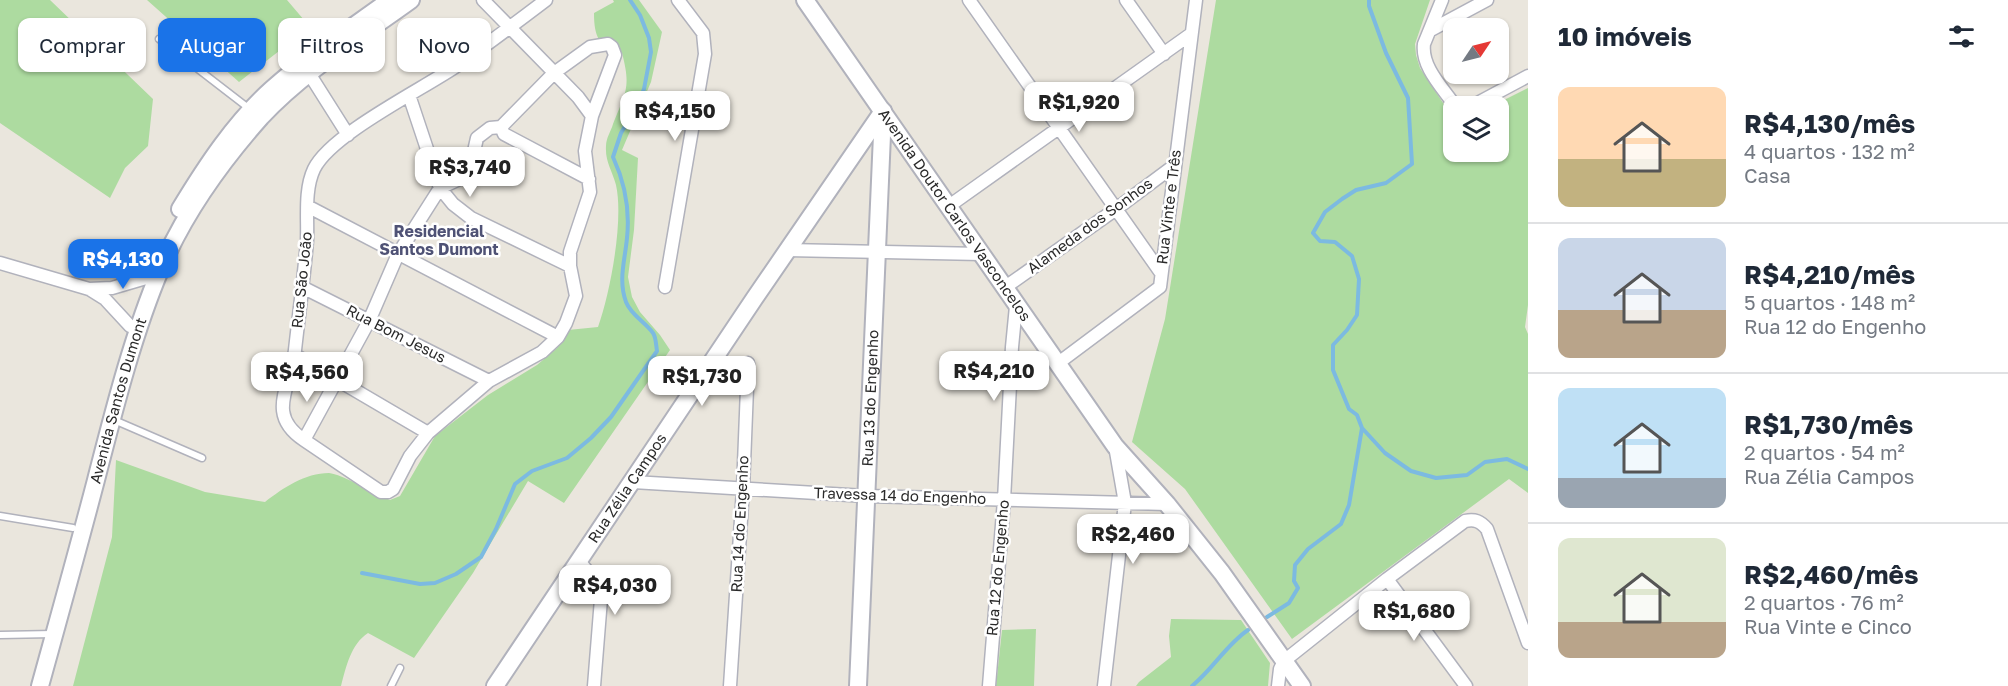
<!DOCTYPE html>
<html lang="pt">
<meta charset="utf-8">
<style>
body{margin:0;font-family:"Golos Text",sans-serif;background:#f6f6f7;color:#1f2937;height:100vh;display:flex;flex-direction:column;font-size:22px;white-space:nowrap}
*{box-sizing:border-box;margin:0}
p{font-size:20px;color:#747a83}
.icon{flex:none;width:33px;height:33px;fill:none;stroke:currentColor;stroke-width:2;stroke-linecap:round;stroke-linejoin:round}
.map{position:relative;flex:1;overflow:hidden}
.side{display:flex;flex-direction:column;background:#fff;width:480px}
.side>*{flex:none}
.guide{position:absolute;left:18px;top:18px;width:570px;height:54px;display:flex;gap:12px}
.needle{width:39px;rotate:55deg}
.buttons{position:absolute;left:1443px;top:18px;display:grid;gap:12px}
.buttons a{display:grid;place-items:center;width:66px;height:66px;border-radius:12px;background:#fff;box-shadow:0 2px 4px #0004;font-size:30px}
.price{position:absolute;translate:-50% -51px;padding:0 14px;border-radius:12px;background:#fff;color:#222;font-size:20px;line-height:39px;filter:drop-shadow(0 2px 3px #0008)}
.price::after{content:'';position:absolute;left:50%;top:36px;width:18px;height:14px;margin-left:-9px;background:inherit;clip-path:polygon(0 0,100% 0,50% 100%)}
.price.selected{background:#1a73e8;color:#fff}
ul{padding:0;list-style:none}
li{display:flex;align-items:center;gap:18px;height:150px;padding:0 30px}
li+li{border-top:2px solid #e0e1e3}
li span{display:grid;place-items:center;flex:none;width:168px;height:120px;border-radius:12px;color:#555}
li>.icon{margin-inline-start:auto}
span .icon{width:72px;height:72px;fill:#fffc;stroke-width:1}
li b{font-size:26px}
h2{display:flex;justify-content:space-between;align-items:center;height:72px;padding:0 30px;font-size:26px}
.tag{padding:0 21px;border-radius:12px;background:#fff;box-shadow:0 2px 4px #0004;font-size:21px;line-height:54px}
.tag.selected{background:#1a73e8;color:#fff}
main{display:flex;flex:1;min-height:0}
.map>svg:first-child{display:block}
.green{fill:#addba0}
.lines{fill:none;stroke-linecap:round;stroke-linejoin:round}
.stream{stroke:#7cbae1;stroke-width:4}
.lane-casing{stroke:#b1b2bc;stroke-width:9}
.street-casing{stroke:#b1b2bc;stroke-width:15}
.secondary-casing{stroke:#b1b2bc;stroke-width:20}
.lane{stroke:#fff;stroke-width:6}
.street{stroke:#fff;stroke-width:12}
.secondary{stroke:#fff;stroke-width:16}
.labels{text-anchor:middle;stroke-width:5;stroke-linejoin:round;paint-order:stroke}
.street-label{font-size:15px;fill:#2a2a2a;stroke:#fff}
.neighbourhood-label{font-size:16px;font-weight:bold;fill:#4f5275;stroke:#fff}
</style>
<main>
<div class="map">
<svg width="1528" height="686" viewBox="0 0 1528 686">
<rect width="100%" height="100%" fill="#eae6dd"/>
<path class="green" d="M 0,0 L 50,0 L 153,99 L 148,146 L 125,168 L 110,198 L 0,123 Z
M 147,0 L 287,0 L 310,27 L 239,82 Z
M 613,0 L 639,0 L 662,32 L 651,82 L 622,150 L 638,158 L 634,230 L 628,277 L 632,297 L 640,312 L 660,335 L 670,350 L 564,503 L 528,481 L 473,573 L 414,658 L 368,633 C 351,644 346,667 341,686 L 73,686 L 112,537 L 116,460 L 205,492 L 265,502 C 283,488 305,473 329,473 C 341,474 377,494 390,500 L 400,496 L 435,436 L 488,395 L 537,365 L 557,348 L 568,330 L 598,327 C 610,294 624,220 616,185 C 612,170 605,162 606,146 C 606,138 611,131 613,124 C 626,92 631,87 622,53 C 599,49 594,36 594,13 L 614,2 Z
M 1216,0 L 1430,0 L 1415,44 L 1416,55 L 1420,68 L 1453,118 L 1454,152 L 1498,152 L 1498,106 L 1492,106 L 1528,88 L 1528,305 L 1525,327 L 1528,334 L 1528,493 L 1509,479 L 1292,639 L 1185,489 L 1132,442 L 1165,319 Z
M 1171,619 L 1241,620 L 1270,663 L 1268,686 L 1136,686 L 1139,682 L 1171,657 L 1169,636 Z
M 1036,629 L 1034,686 L 996,686 L 1002,630 Z"/>
<g class="lines">
<path class="stream" d="M 1362,428 L 1385,453 L 1411,471 L 1436,478 L 1467,475 L 1485,462 L 1507,459 L 1528,469
M 362,573 L 420,584 L 435,583 L 456,574 L 481,557 L 496,529 L 515,484 L 532,471 L 567,458 L 591,438 L 611,417 L 657,351 C 656,345 656,337 653,333 C 645,322 631,315 626,302 C 618,280 625,260 627,238 C 630,210 625,183 613,157 L 621,133 L 637,106 L 644,89 L 651,52 L 649,38 L 640,15 L 630,0
M 1267,617 L 1289,603 L 1298,588 L 1294,581 L 1295,565 L 1308,549 L 1341,524 L 1349,505 L 1362,428 L 1357,415 L 1349,409 L 1333,370 L 1333,345 L 1347,330 L 1357,315 L 1359,279 L 1352,256 L 1335,242 L 1320,241 L 1313,233 L 1325,212 L 1342,199 L 1356,190 L 1386,183 L 1412,164 L 1408,98 L 1386,53 L 1369,6 L 1369,0
M 1192,686 C 1213,669 1226,645 1248,630"/>
<g class="lane-casing">
<path id="lane" d="M 159,39 L 251,110
M 114,420 L 202,458
M 0,516 L 73,528
M 0,635 L 53,634
M 391,686 L 400,668"/>
</g>
<g class="street-casing">
<path id="street" d="M 483,0 L 578,97 L 592,116
M 969,0 L 1161,273
M 1126,0 L 1164,54
M 1442,0 L 1424,44 C 1421,67 1443,88 1455,106
M 1431,30 L 1487,0
M 305,67 L 348,135
M 409,95 L 440,188 L 453,204 L 471,218 L 570,266
M 1472,106 L 1528,76
M 501,127 L 504,134 L 589,179
M 949,206 L 1191,34
M 309,207 L 558,337
M 787,250 L 981,254
M 0,263 L 89,289 L 105,299 L 130,326 L 140,329
M 302,287 L 489,381
M 665,287 L 705,54 L 703,33 L 678,0
M 1004,288 L 1116,209 L 1175,165
M 89,289 L 112,288 L 146,278 L 156,282
M 295,355 L 428,433
M 1057,364 L 1160,287 L 1196,0
M 304,440 L 369,321 L 398,254 L 440,188 L 466,176 L 470,169 L 477,138 L 490,128 L 501,127 L 554,73 L 590,47 L 608,44 L 612,47 L 615,55 L 592,116 L 585,151 L 590,192 L 570,252 L 570,266 L 576,296 L 566,323 L 558,337 L 542,352 L 489,381 L 428,433 L 410,456 L 393,489 L 388,492 L 381,492 L 304,440 C 265,414 291,387 295,350 C 299,314 304,277 307,241 C 308,218 304,190 314,169 C 331,134 423,89 458,65 C 488,44 517,22 546,0
M 633,482 L 866,496 L 1167,504
M 579,561 L 595,580 L 601,599 L 594,686
M 1387,579 L 1466,686
M 730,686 L 743,489 L 748,363
M 989,686 L 1004,500 L 1012,347 L 1016,306
M 1104,686 L 1125,503 L 1115,446
M 1278,686 L 1280,669 L 1284,661 L 1387,579 L 1465,521 C 1475,519 1480,521 1487,529 L 1528,643"/>
</g>
<g class="secondary-casing">
<g id="secondary">
<path id="s1" d="M 805,0 L 1115,446 L 1167,504 L 1222,573 L 1302,686"/>
<path d="M 180,209 C 206,166 235,122 272,89 C 309,56 350,29 390,0"/>
<path id="s2" d="M 40,686 C 59,617 78,549 96,480 C 114,410 133,334 161,268 C 184,214 222,161 261,117 C 304,71 360,37 411,0"/>
<path id="s3" d="M 495,686 L 754,299 L 883,111"/>
<path id="s4" d="M 858,686 L 883,112"/>
</g>
</g>
<use href="#lane" class="lane"/>
<use href="#street" class="street"/>
<use href="#secondary" class="secondary"/>
</g>
<g class="labels">
<g class="street-label">
<text transform="translate(1169 207) rotate(-83)" y="5">Rua Vinte e Três</text>
<text dy="5" stroke="none"><textPath href="#s1" startOffset="262">Avenida Doutor Carlos Vasconcelos</textPath></text>
<text transform="translate(1090 226) rotate(-36)" y="5">Alameda dos Sonhos</text>
<text transform="translate(302 280) rotate(-84)" y="5">Rua São João</text>
<text transform="translate(396 334) rotate(27)" y="5">Rua Bom Jesus</text>
<text dy="5" stroke="none"><textPath href="#s4" startOffset="288">Rua 13 do Engenho</textPath></text>
<text dy="5" stroke="none"><textPath href="#s2" startOffset="296">Avenida Santos Dumont</textPath></text>
<text dy="5" stroke="none"><textPath href="#s3" startOffset="238">Rua Zélia Campos</textPath></text>
<text transform="translate(900 496) rotate(2)" y="5">Travessa 14 do Engenho</text>
<text transform="translate(740 524) rotate(-87)" y="5">Rua 14 do Engenho</text>
<text transform="translate(998 568) rotate(-85)" y="5">Rua 12 do Engenho</text>
</g>
<g class="neighbourhood-label">
<text x="439" y="237">Residencial<tspan x="439" dy="18">Santos Dumont</tspan></text>
</g>
</g>
</svg>
<div class="buttons">
<a><svg class="needle" viewBox="-14 -14 28 28"><path d="M0-13l5 13h-10z" fill="#e53935"/><path d="M0 13l5-13h-10z" fill="#747a83"/></svg></a>
<a><svg class="icon" aria-label="layers" viewBox="0 0 24 24"><path d="M12 4l9 5-9 5-9-5zM3 14l9 5 9-5"/></svg></a>
</div>
<b class="price" style="left:1079px;top:133px">R$1,920</b>
<b class="price" style="left:675px;top:142px">R$4,150</b>
<b class="price" style="left:470px;top:198px">R$3,740</b>
<b class="price selected" style="left:123px;top:290px">R$4,130</b>
<b class="price" style="left:994px;top:402px">R$4,210</b>
<b class="price" style="left:307px;top:403px">R$4,560</b>
<b class="price" style="left:702px;top:407px">R$1,730</b>
<b class="price" style="left:1133px;top:565px">R$2,460</b>
<b class="price" style="left:615px;top:616px">R$4,030</b>
<b class="price" style="left:1414px;top:642px">R$1,680</b>
<div class="guide">
<a class="tag">Comprar</a>
<a class="tag selected">Alugar</a>
<a class="tag">Filtros</a>
<a class="tag">Novo</a>
</div>
</div>
<section class="side">
<h2>10 imóveis<svg class="icon" aria-label="filters" viewBox="0 0 24 24"><path d="M4 7h16M4 17h16"/><circle cx="9" cy="7" r="2"/><circle cx="15" cy="17" r="2"/></svg></h2>
<ul>
<li><span style="background:linear-gradient(#ffd9b3 60%,#c2b280 0)"><svg class="icon" aria-label="home" viewBox="0 0 24 24"><path d="M3 11l9-7 9 7M6 9v11h12V9"/></svg></span><div><b>R$4,130/mês</b><p>4 quartos · 132 m²</p><p>Casa</p></div></li>
<li><span style="background:linear-gradient(#c9d6e8 60%,#b9a48a 0)"><svg class="icon" aria-label="home" viewBox="0 0 24 24"><path d="M3 11l9-7 9 7M6 9v11h12V9"/></svg></span><div><b>R$4,210/mês</b><p>5 quartos · 148 m²</p><p>Rua 12 do Engenho</p></div></li>
<li><span style="background:linear-gradient(#bfe0f5 75%,#9aa5b1 0)"><svg class="icon" aria-label="home" viewBox="0 0 24 24"><path d="M3 11l9-7 9 7M6 9v11h12V9"/></svg></span><div><b>R$1,730/mês</b><p>2 quartos · 54 m²</p><p>Rua Zélia Campos</p></div></li>
<li><span style="background:linear-gradient(#dfe7d0 70%,#b9a48a 0)"><svg class="icon" aria-label="home" viewBox="0 0 24 24"><path d="M3 11l9-7 9 7M6 9v11h12V9"/></svg></span><div><b>R$2,460/mês</b><p>2 quartos · 76 m²</p><p>Rua Vinte e Cinco</p></div></li>
</ul>
</section>
</main>
